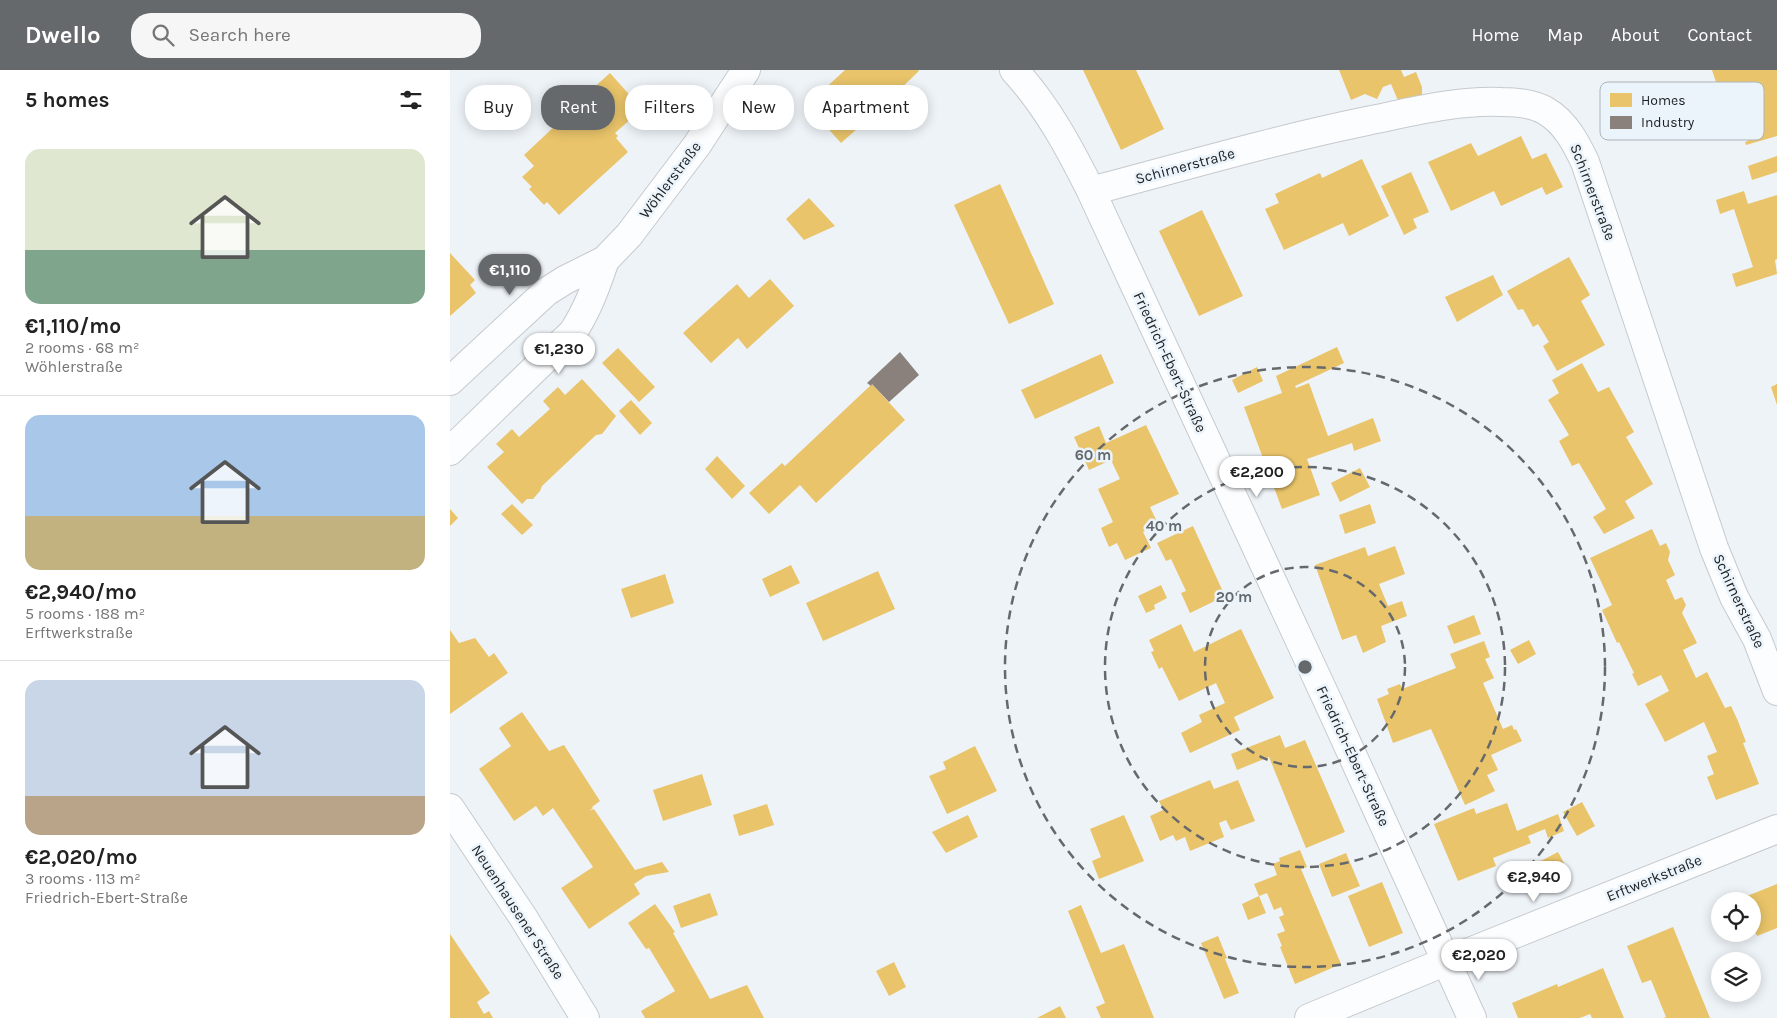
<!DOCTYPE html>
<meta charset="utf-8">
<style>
body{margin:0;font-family:Karla,sans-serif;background:#f6f6f6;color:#222;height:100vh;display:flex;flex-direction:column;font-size:19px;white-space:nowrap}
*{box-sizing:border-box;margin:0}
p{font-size:16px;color:#767676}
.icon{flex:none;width:28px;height:28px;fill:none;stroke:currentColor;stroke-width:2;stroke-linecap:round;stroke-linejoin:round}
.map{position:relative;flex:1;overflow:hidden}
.sheet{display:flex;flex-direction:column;background:#fff;width:450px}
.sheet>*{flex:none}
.top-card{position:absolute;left:15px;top:15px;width:475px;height:45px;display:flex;gap:10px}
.controls{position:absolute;left:1261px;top:822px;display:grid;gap:10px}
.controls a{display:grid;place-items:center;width:50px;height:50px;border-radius:50%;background:#fff;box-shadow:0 2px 12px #0003;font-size:25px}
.price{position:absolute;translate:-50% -42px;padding:0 11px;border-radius:18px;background:#fff;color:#222;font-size:16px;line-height:32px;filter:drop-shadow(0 1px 2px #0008)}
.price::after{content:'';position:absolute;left:50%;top:30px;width:15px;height:11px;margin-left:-8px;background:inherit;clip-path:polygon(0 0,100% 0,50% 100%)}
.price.selected{background:#66696c;color:#fff}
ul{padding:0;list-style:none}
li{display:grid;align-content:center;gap:10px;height:265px;padding:0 25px}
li+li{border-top:1px solid #e0e0e0}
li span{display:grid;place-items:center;height:155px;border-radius:15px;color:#555}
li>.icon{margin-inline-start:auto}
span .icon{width:90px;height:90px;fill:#fffc;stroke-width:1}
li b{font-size:21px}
h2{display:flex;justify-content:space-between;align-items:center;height:60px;padding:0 25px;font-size:21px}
.chip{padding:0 18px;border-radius:20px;background:#fff;box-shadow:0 2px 12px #0003;font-size:18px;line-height:45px}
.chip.selected{background:#66696c;color:#fff}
header{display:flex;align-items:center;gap:30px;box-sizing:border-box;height:70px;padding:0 25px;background:#66696c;color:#fff}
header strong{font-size:24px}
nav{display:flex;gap:28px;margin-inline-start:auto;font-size:18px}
.search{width:350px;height:45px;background:#f6f6f6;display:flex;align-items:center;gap:12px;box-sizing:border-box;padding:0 18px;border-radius:20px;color:#767676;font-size:19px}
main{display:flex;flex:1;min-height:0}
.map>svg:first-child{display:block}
.homes{fill:#e9c46a}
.industry{fill:#8a817c}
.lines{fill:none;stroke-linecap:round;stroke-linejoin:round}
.minor-casing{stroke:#c6cacd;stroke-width:30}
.secondary-casing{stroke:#c6cacd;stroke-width:30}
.minor{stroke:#fcfdfe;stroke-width:28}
.secondary{stroke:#fcfdfe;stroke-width:28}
.ring{fill:none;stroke:#66696c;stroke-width:2.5;stroke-dasharray:9 6}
.labels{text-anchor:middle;stroke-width:5;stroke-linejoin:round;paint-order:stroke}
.street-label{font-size:15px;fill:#1c1f21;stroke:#ebf4fb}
.key{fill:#ebf4fb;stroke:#adb4ba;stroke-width:1}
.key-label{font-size:14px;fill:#1c1f21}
.centre{fill:#66696c;stroke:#ebf4fb;stroke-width:2.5}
.ring-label{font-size:15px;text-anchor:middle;font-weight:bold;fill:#66696c;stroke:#ebf4fb;stroke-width:5;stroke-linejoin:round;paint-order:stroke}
</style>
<header>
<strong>Dwello</strong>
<div class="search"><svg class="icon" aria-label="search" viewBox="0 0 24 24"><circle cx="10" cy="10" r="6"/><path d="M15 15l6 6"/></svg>Search here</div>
<nav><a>Home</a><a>Map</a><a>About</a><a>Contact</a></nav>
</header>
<main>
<section class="sheet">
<h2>5 homes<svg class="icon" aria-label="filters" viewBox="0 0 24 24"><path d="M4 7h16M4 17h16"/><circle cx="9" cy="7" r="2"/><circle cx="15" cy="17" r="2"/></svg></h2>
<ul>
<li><span style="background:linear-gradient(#dfe7d0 65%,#7fa58c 0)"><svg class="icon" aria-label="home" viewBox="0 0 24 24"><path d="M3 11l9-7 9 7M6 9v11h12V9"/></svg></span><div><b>€1,110/mo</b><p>2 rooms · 68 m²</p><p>Wöhlerstraße</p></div></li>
<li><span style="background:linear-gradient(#a9c7e8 65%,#c2b280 0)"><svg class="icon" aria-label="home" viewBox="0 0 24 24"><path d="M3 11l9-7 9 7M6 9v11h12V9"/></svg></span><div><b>€2,940/mo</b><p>5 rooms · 188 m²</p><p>Erftwerkstraße</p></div></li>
<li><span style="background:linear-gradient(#c9d6e8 75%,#b9a48a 0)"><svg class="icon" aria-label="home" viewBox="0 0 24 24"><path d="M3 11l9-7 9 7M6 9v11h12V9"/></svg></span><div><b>€2,020/mo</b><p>3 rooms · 113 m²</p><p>Friedrich-Ebert-Straße</p></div></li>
</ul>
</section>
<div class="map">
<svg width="1327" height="948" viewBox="0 0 1327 948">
<rect width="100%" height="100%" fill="#eef3f8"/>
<path class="homes" d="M 395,0 L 468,0 L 469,1 L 446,23 L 448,25 L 418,54 L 416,51 L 391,73 L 357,35 Z
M 633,0 L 686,0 L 714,59 L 671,80 Z
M 889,0 L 951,0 L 954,7 L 966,2 L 972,17 L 972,28 L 949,33 L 941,14 L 933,17 L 927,29 L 915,24 L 901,30 Z
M 1262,0 L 1327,0 L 1327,66 L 1296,75 L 1295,72 L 1298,71 L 1294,57 L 1291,58 L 1290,56 L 1276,60 L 1271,45 L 1276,43 Z
M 160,3 L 192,39 L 165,63 L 168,66 L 166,68 L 178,82 L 109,145 L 97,132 L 94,135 L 79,119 L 82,117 L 72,107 L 84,96 L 74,85 L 124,38 L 134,50 L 142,43 L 130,30 Z
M 1071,66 L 1082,89 L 1096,83 L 1113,117 L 1096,125 L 1092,117 L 1051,136 L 1044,121 L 1001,141 L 978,92 L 1021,73 L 1028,86 Z
M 1327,86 L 1327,102 L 1302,110 L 1298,96 Z
M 912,89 L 939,146 L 899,166 L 893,153 L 834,180 L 815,139 L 829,133 L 825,124 L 870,103 L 872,108 Z
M 961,102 L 979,142 L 963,149 L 967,158 L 954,165 L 931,116 Z
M 550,114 L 604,234 L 559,254 L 504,135 Z
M 1294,121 L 1298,134 L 1327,125 L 1327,189 L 1325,190 L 1327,204 L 1286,217 L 1282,204 L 1303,197 L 1284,139 L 1270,144 L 1266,130 Z
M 359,128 L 385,156 L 354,170 L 336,149 Z
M 752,140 L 793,226 L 749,246 L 709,161 Z
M 0,183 L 25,210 L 20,215 L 26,223 L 0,246 Z
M 1119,187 L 1140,225 L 1131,231 L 1155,275 L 1107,301 L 1093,276 L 1099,272 L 1088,254 L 1083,257 L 1073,239 L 1068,240 L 1057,221 Z
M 1043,205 L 1053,225 L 1007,252 L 995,227 Z
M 320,209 L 344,236 L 297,279 L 288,268 L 261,293 L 233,263 L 287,214 L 299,228 Z
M 887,277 L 894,293 L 845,316 L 846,318 L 859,313 L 878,366 L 923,348 L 931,371 L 904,381 L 902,373 L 857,389 L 870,425 L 832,439 L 794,337 L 832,323 L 826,306 Z
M 168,278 L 205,317 L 189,332 L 152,293 Z
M 651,284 L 664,313 L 585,349 L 571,320 Z
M 1132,293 L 1148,322 L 1159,317 L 1184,362 L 1176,367 L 1203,414 L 1175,431 L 1185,448 L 1154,464 L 1143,447 L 1156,439 L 1129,393 L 1122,396 L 1109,371 L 1119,365 L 1098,330 L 1109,323 L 1102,310 Z
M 807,297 L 813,311 L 788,323 L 782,310 Z
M 132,309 L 166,346 L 152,364 L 146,365 L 92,416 L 90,421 L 83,429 L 77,429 L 72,434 L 37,397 L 54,382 L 46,374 L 62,359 L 69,367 L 100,339 L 93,331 L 108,317 L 115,325 Z
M 422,314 L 455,350 L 366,433 L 350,415 L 319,444 L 299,423 L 332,393 L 335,396 Z
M 1327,314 L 1327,335 L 1321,317 Z
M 181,330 L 202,353 L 190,365 L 169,341 Z
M 696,355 L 729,424 L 700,437 L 708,454 L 693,462 L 701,478 L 675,490 L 667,473 L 659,477 L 651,458 L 663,452 L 648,419 L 670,409 L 661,390 L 639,400 L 624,367 L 649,356 L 656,373 Z
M 267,386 L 295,416 L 282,429 L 255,399 Z
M 910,398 L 920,417 L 890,432 L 881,413 Z
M 62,434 L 83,455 L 72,465 L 51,444 Z
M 920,434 L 926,453 L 895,464 L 889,445 Z
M 0,439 L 8,448 L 0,456 Z
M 743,456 L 775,526 L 740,543 L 731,523 L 736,521 L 721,489 L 716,491 L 707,473 Z
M 1202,459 L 1210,476 L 1216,473 L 1220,482 L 1218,490 L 1225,505 L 1216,510 L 1225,530 L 1232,527 L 1236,535 L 1232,543 L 1247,573 L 1233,580 L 1246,608 L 1257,602 L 1275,638 L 1281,636 L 1288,651 L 1296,672 L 1293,673 L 1309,714 L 1266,730 L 1257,707 L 1264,704 L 1257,686 L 1267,682 L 1254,652 L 1215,672 L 1195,634 L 1219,621 L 1211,605 L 1188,616 L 1182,604 L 1184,603 L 1169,572 L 1167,573 L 1152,540 L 1162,535 L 1140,488 Z
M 945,476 L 955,504 L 929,514 L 938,536 L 952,531 L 957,546 L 931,556 L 936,572 L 913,583 L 906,565 L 892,570 L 865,495 L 915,477 L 918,486 Z
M 341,495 L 350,513 L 320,527 L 312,509 Z
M 428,501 L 445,539 L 373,571 L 356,533 Z
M 215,504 L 224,533 L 181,548 L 171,519 Z
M 711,515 L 717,528 L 704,535 L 705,539 L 696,543 L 688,526 Z
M 1024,545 L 1031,564 L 1004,574 L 997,556 Z
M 731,554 L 744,582 L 791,559 L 824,628 L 784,647 L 790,660 L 740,683 L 731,663 L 752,652 L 749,645 L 775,633 L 766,613 L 729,631 L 712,597 L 709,599 L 701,582 L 704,581 L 699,570 Z
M 0,560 L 9,573 L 25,568 L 39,587 L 44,583 L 58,603 L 0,644 Z
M 1079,570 L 1086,584 L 1068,594 L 1060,580 Z
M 1034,571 L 1040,587 L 1035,589 L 1044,608 L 1033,613 L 1053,659 L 1062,655 L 1064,660 L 1066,659 L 1072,671 L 1041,685 L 1048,700 L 1037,705 L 1045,721 L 1015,735 L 981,659 L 943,673 L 927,629 L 939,624 L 937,619 L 950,614 L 952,619 L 1006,598 L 1000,584 Z
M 72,642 L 99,681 L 114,675 L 150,731 L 142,737 L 143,738 L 139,741 L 144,739 L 185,800 L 212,792 L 219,802 L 196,806 L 184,814 L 190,824 L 139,859 L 111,818 L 143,797 L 103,738 L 93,746 L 86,736 L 64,751 L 29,699 L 61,676 L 49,658 Z
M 830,665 L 835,678 L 855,670 L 895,762 L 856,778 L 819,687 L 787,700 L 781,684 Z
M 525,676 L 547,721 L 497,744 L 479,706 L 496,699 L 493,692 Z
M 252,704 L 262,735 L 213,751 L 203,720 Z
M 760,710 L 764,719 L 788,710 L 805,751 L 781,760 L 776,750 L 769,753 L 774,767 L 740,781 L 735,767 L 726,771 L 723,765 L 710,771 L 700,746 L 713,740 L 709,731 Z
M 1132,732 L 1145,756 L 1127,766 L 1113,742 Z
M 1057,733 L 1067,761 L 1108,744 L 1114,761 L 1098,768 L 1095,759 L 1078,766 L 1081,773 L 1043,788 L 1046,796 L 1008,811 L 984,754 L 1024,738 L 1026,744 Z
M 317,734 L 324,755 L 289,766 L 283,745 Z
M 518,745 L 528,767 L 496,783 L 482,762 Z
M 674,745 L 694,791 L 649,809 L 642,791 L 651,787 L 640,759 Z
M 850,780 L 857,797 L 851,799 L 891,894 L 845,914 L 830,877 L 832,876 L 827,864 L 835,861 L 829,847 L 834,845 L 831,837 L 824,840 L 817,823 L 809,826 L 804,814 L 827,805 L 823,794 L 830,791 L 829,788 Z
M 1108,782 L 1121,806 L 1095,819 L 1083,795 Z
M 896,783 L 910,816 L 882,827 L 869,794 Z
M 932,812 L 953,863 L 919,877 L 898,826 Z
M 1327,814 L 1327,858 L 1307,866 L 1302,854 L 1302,831 L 1293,831 L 1292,828 Z
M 260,823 L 268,845 L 231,858 L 223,836 Z
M 809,826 L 816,843 L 798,850 L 792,834 Z
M 205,834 L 225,862 L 223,863 L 260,929 L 297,915 L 314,948 L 195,948 L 191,941 L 225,921 L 199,878 L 196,879 L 178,853 Z
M 631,835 L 651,883 L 674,874 L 704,948 L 651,948 L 646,937 L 655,933 L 618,841 Z
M 1223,857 L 1260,948 L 1213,948 L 1216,947 L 1201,910 L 1192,913 L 1177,876 Z
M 0,864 L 40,923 L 27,932 L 34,944 L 39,941 L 43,948 L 0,948 Z
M 768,866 L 777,888 L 775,889 L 789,923 L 774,929 L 751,873 Z
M 444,892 L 456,917 L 439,926 L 426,901 Z
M 1153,898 L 1174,948 L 1142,948 L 1140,944 L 1130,948 L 1068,948 L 1062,933 L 1107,914 L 1108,917 Z
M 610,936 L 616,948 L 587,948 Z"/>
<path class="industry" d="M 450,282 L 469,305 L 439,332 L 422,314 L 421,316 L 417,313 Z"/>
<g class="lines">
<g class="minor-casing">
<path id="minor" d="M 564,0 C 597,36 619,77 641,121 L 880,636 L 1022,948
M 641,121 C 732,97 824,70 917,51 C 961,42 1007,30 1052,32 C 1066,32 1084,34 1096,41 C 1115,52 1126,73 1135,92 L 1264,478 L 1284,527 L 1307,569 L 1327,621
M 0,311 L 96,222 L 115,210 L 155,190 L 179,165 L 247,75 L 296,0
M 0,381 L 123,262 C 138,239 146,216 155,190
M 859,948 L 997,891 L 1327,759"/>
</g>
<g class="secondary-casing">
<path id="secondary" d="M 0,738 L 73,847 L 135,948"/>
</g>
<use href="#minor" class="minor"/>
<use href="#secondary" class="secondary"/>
</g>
<g class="ring">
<circle cx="855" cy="597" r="100"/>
<circle cx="855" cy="597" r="200"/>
<circle cx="855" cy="597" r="300"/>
</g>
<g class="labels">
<g class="street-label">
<text transform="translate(735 96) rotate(-15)" y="5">Schirnerstraße</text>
<text transform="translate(220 110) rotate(-53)" y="5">Wöhlerstraße</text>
<text transform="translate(1143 122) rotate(69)" y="5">Schirnerstraße</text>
<text transform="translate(720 292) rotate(65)" y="5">Friedrich-Ebert-Straße</text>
<text transform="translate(1289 531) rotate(65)" y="5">Schirnerstraße</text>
<text transform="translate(903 686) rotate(65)" y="5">Friedrich-Ebert-Straße</text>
<text transform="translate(1204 808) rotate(-22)" y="5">Erftwerkstraße</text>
<text transform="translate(68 842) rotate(57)" y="5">Neuenhausener Straße</text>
</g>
</g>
<rect x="1150" y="12" width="164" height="58" rx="8" class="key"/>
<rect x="1160" y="23" width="22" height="14" fill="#e9c46a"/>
<rect x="1160" y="46" width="22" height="13" fill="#8a817c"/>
<g class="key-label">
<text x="1191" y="35">Homes</text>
<text x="1191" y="57">Industry</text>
</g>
<circle cx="855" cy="597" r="8" class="centre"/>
<g class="ring-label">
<text x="643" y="390">60 m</text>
<text x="714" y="461">40 m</text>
<text x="784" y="532">20 m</text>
</g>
</svg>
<div class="controls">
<a><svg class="icon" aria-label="locate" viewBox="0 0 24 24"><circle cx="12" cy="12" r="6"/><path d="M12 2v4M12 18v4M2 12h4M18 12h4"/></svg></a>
<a><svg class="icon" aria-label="layers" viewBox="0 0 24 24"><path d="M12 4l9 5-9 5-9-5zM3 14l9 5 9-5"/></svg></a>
</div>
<b class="price selected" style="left:60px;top:226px">€1,110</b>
<b class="price" style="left:109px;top:305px">€1,230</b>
<b class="price" style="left:807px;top:428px">€2,200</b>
<b class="price" style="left:1084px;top:833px">€2,940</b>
<b class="price" style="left:1029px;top:911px">€2,020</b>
<div class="top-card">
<a class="chip">Buy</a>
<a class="chip selected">Rent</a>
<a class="chip">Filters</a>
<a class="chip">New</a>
<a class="chip">Apartment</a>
</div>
</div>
</main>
